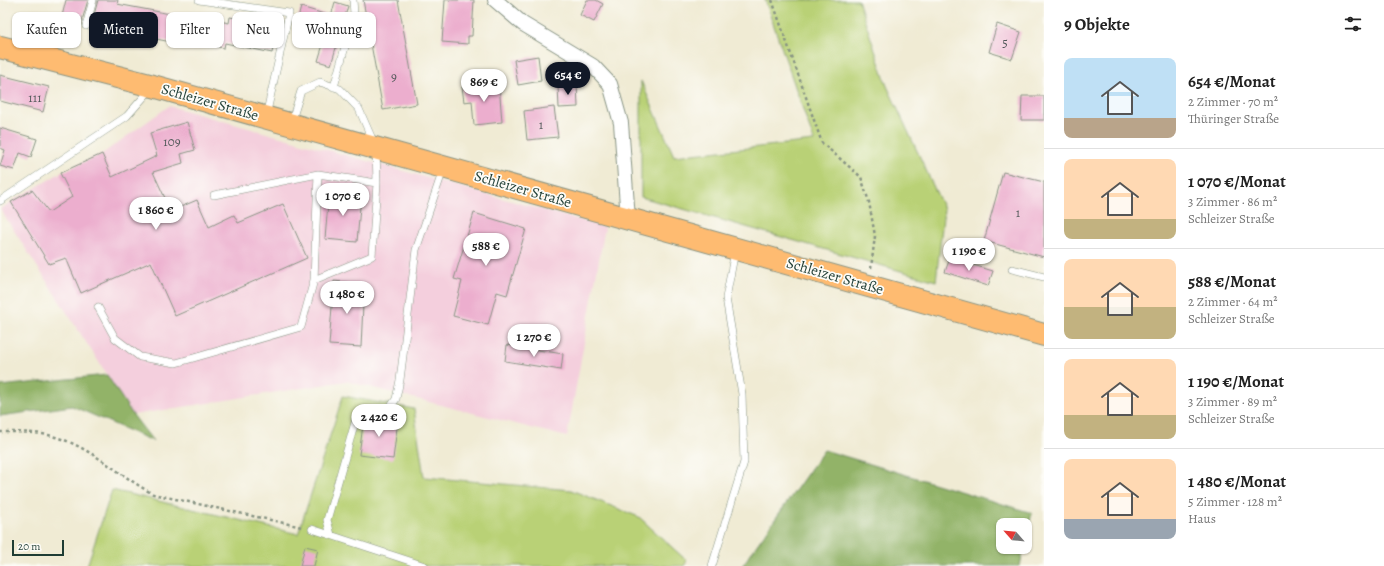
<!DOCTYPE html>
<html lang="de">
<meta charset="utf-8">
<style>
body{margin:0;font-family:Alegreya,serif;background:#f6f6f6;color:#222;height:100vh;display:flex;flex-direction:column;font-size:15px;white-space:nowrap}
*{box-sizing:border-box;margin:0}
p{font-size:13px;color:#767676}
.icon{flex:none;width:22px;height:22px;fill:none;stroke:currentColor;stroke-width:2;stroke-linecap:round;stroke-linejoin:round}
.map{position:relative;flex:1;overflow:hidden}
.panel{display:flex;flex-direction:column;background:#fff;width:340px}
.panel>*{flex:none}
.top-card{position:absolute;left:12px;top:12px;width:380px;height:36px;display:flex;gap:8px}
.needle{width:26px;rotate:297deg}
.controls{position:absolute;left:996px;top:518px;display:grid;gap:8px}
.controls a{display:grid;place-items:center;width:36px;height:36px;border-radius:8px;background:#fff;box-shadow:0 1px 3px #0004;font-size:20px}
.scale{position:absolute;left:12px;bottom:10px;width:52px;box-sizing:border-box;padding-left:4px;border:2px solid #1f3d34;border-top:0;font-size:11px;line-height:14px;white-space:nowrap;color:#1f3d34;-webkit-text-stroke:3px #fdfcf7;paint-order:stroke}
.price{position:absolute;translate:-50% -34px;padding:0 9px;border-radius:14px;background:#fff;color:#222;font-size:13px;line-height:26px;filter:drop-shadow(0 1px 2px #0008)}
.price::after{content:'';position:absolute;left:50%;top:24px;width:12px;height:9px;margin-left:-6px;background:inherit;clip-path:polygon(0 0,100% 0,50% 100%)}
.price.selected{background:#111827;color:#fff}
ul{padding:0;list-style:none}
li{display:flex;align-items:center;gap:12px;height:100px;padding:0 20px}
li+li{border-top:1px solid #e0e0e0}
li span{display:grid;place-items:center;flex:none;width:112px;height:80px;border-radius:8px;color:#555}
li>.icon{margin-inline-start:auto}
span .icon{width:48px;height:48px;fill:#fffc;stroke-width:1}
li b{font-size:17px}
h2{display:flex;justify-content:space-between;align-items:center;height:48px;padding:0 20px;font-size:17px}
.tag{padding:0 14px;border-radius:8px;background:#fff;box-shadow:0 1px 3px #0004;font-size:14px;line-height:36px}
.tag.selected{background:#111827;color:#fff}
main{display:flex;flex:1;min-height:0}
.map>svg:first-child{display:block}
.built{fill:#f4cfdd}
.green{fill:#b9d176;stroke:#6c8755}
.forest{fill:#92b367;stroke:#58784e}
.building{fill:#ecaece}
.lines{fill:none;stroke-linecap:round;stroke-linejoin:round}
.lane-casing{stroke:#889484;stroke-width:8}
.street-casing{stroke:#889484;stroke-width:16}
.primary-casing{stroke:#889484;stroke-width:24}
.path{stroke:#889484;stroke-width:2.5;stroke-dasharray:3 3;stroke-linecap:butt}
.lane{stroke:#fff;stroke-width:7}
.street{stroke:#fff;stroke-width:14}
.primary{stroke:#febb71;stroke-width:22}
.labels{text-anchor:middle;stroke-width:3.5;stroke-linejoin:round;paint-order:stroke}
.number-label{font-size:13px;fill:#52595a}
.street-label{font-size:15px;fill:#1f3d34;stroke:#fdfcf7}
</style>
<main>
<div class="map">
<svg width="1044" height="566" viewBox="0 0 1044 566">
<rect width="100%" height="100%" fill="#fdfcf7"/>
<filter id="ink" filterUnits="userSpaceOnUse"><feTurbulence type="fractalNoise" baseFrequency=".025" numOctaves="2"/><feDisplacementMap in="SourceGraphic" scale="8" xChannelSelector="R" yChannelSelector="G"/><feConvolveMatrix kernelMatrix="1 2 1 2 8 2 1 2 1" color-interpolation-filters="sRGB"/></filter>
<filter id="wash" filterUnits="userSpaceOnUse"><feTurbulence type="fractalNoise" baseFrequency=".012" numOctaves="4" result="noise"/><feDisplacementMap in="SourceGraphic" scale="16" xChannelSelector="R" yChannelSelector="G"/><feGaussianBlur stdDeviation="0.9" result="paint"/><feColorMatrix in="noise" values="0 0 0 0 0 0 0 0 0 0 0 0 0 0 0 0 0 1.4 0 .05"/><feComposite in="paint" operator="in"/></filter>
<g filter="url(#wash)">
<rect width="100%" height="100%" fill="#f0ebd4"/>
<path class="built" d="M 169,106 L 605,227 L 567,437 L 346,381 L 133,415 L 0,209 L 60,173 L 102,154 Z"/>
<path class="green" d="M 765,0 L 858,0 L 887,86 L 944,209 L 936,281 L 641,197 L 641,81 L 674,156 L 814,141 Z
M 343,396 L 414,409 L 424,477 L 571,490 L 639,517 L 687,561 L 684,566 L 87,566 L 112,490 L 298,534 Z"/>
<path class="forest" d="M 107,375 L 133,415 L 153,441 L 72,406 L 0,416 L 0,386 Z
M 824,450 L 1032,513 L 1025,543 L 1025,525 L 1003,525 L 1003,547 L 1024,547 L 1020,566 L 742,566 Z"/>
<g id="blocks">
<path class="building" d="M 66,0 L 88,0 L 81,24 L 61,20 Z
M 98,0 L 118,0 L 117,4 L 181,16 L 181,13 L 229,23 L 230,17 L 277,26 L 272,53 L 225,43 L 224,48 L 176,39 L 176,43 L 91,26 Z
M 363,0 L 398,0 L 417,104 L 383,110 Z
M 445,0 L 474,0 L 472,36 L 468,36 L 468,44 L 442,42 Z
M 587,0 L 596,0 L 603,4 L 594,22 L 580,15 Z
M 335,2 L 348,6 L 331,65 L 318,61 L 325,38 L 295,29 L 301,7 L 331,16 Z
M 997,24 L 1021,32 L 1012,59 L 989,52 Z
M 538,56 L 541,81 L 518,85 L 514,60 Z
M 0,75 L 49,87 L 43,112 L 0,101 Z
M 499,84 L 502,122 L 474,125 L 472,101 L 464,102 L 462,87 Z
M 577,84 L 578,107 L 559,108 L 558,86 Z
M 1022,96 L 1044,96 L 1044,120 L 1021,120 Z
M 554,107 L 558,137 L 527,140 L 524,111 Z
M 187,122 L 195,150 L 181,154 L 183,163 L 153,172 L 171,211 L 197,200 L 209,227 L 234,215 L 238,223 L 283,204 L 307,258 L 175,316 L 151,262 L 81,293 L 66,258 L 49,264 L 11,202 L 32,190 L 49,212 L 72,197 L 60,173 L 102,154 L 112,177 L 157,156 L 150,133 Z
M 0,128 L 37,139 L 31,157 L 20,153 L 14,170 L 0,166 L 5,150 L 0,148 Z
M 1003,172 L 1044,182 L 1044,257 L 984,241 Z
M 329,192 L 361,195 L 357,242 L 325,239 Z
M 474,213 L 526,229 L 507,295 L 497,292 L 488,325 L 453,316 L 462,281 L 454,279 Z
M 950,258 L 993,271 L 988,286 L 945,272 Z
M 334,281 L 364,284 L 361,347 L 329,345 Z
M 507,345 L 563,354 L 561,370 L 505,361 Z
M 364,417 L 398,420 L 393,459 L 359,455 Z
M 305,546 L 318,549 L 314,566 L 300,566 Z"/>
</g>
</g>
<g filter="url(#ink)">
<use href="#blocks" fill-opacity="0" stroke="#889484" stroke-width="1"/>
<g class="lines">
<g class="lane-casing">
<path id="lane" d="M 199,0 L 289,13 L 266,116
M 86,26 L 93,0
M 334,87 L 354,14 L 353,0
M 214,195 L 318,174
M 0,201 L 127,116 L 151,89
M 1012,269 L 1044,277
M 314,280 L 372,256 L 377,183
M 98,307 L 115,338 L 140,357 L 176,363 L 301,327 L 314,280 L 318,174 L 377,183 L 376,148 L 359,109 L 340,89 L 320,82 L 301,91 L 291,123
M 312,529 L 425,566
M 331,535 L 327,520 L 358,412 L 387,412 L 396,399 L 400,380 L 416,250 L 443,170
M 712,566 L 744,462 L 742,394 L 726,298 L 735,251"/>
</g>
<g class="street-casing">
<path id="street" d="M 495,0 L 523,24 L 593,66 L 610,84 L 621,123 L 628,219"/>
</g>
<g class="primary-casing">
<path id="primary" d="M 0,47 L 153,86 L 1044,335"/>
</g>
<path class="path" d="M 772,0 L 822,143 L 861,177 L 869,202 L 875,236 L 871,268
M 0,432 C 16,432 37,432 52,436 C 90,446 120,476 153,494 L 302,527"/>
<use href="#lane" class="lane"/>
<use href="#street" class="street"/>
<use href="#primary" class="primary"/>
</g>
</g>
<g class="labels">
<g class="number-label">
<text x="1005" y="47">5</text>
<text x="394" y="81">9</text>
<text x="35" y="102">111</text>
<text x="541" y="129">1</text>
<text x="172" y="146">109</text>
<text x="1018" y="217">1</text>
</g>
<g class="street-label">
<text transform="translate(210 102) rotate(16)" y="5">Schleizer Straße</text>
<text transform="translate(523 189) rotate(16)" y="5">Schleizer Straße</text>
<text transform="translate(835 276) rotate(16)" y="5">Schleizer Straße</text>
</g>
</g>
</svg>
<div class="controls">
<a><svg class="needle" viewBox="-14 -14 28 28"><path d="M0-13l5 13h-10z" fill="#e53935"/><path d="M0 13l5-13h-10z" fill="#767676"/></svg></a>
</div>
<div class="scale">20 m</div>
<b class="price selected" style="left:568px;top:96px">654 €</b>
<b class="price" style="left:484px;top:103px">869 €</b>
<b class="price" style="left:343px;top:217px">1 070 €</b>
<b class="price" style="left:156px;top:231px">1 860 €</b>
<b class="price" style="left:486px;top:267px">588 €</b>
<b class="price" style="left:969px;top:272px">1 190 €</b>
<b class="price" style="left:347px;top:315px">1 480 €</b>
<b class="price" style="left:534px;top:358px">1 270 €</b>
<b class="price" style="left:379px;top:438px">2 420 €</b>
<div class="top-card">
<a class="tag">Kaufen</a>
<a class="tag selected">Mieten</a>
<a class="tag">Filter</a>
<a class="tag">Neu</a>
<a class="tag">Wohnung</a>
</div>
</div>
<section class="panel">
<h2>9 Objekte<svg class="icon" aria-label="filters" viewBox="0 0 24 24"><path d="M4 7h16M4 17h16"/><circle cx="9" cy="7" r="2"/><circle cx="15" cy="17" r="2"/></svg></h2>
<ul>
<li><span style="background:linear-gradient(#bfe0f5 75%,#b9a48a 0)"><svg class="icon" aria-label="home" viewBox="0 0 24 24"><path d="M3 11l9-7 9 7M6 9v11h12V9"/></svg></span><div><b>654 €/Monat</b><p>2 Zimmer · 70 m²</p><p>Thüringer Straße</p></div></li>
<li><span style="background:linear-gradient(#ffd9b3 75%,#c2b280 0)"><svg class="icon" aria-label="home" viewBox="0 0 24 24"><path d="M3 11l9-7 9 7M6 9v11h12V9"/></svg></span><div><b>1 070 €/Monat</b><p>3 Zimmer · 86 m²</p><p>Schleizer Straße</p></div></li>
<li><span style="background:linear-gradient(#ffd9b3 60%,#c2b280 0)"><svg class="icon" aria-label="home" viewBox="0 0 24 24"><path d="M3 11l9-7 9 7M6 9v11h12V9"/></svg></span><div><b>588 €/Monat</b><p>2 Zimmer · 64 m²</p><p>Schleizer Straße</p></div></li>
<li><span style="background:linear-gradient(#ffd9b3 70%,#c2b280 0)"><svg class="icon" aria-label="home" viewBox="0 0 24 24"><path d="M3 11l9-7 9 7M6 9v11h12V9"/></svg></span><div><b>1 190 €/Monat</b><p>3 Zimmer · 89 m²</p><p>Schleizer Straße</p></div></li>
<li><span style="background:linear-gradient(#ffd9b3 75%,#9aa5b1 0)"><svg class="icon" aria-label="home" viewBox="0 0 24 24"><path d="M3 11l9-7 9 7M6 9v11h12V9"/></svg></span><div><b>1 480 €/Monat</b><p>5 Zimmer · 128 m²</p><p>Haus</p></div></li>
</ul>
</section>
</main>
